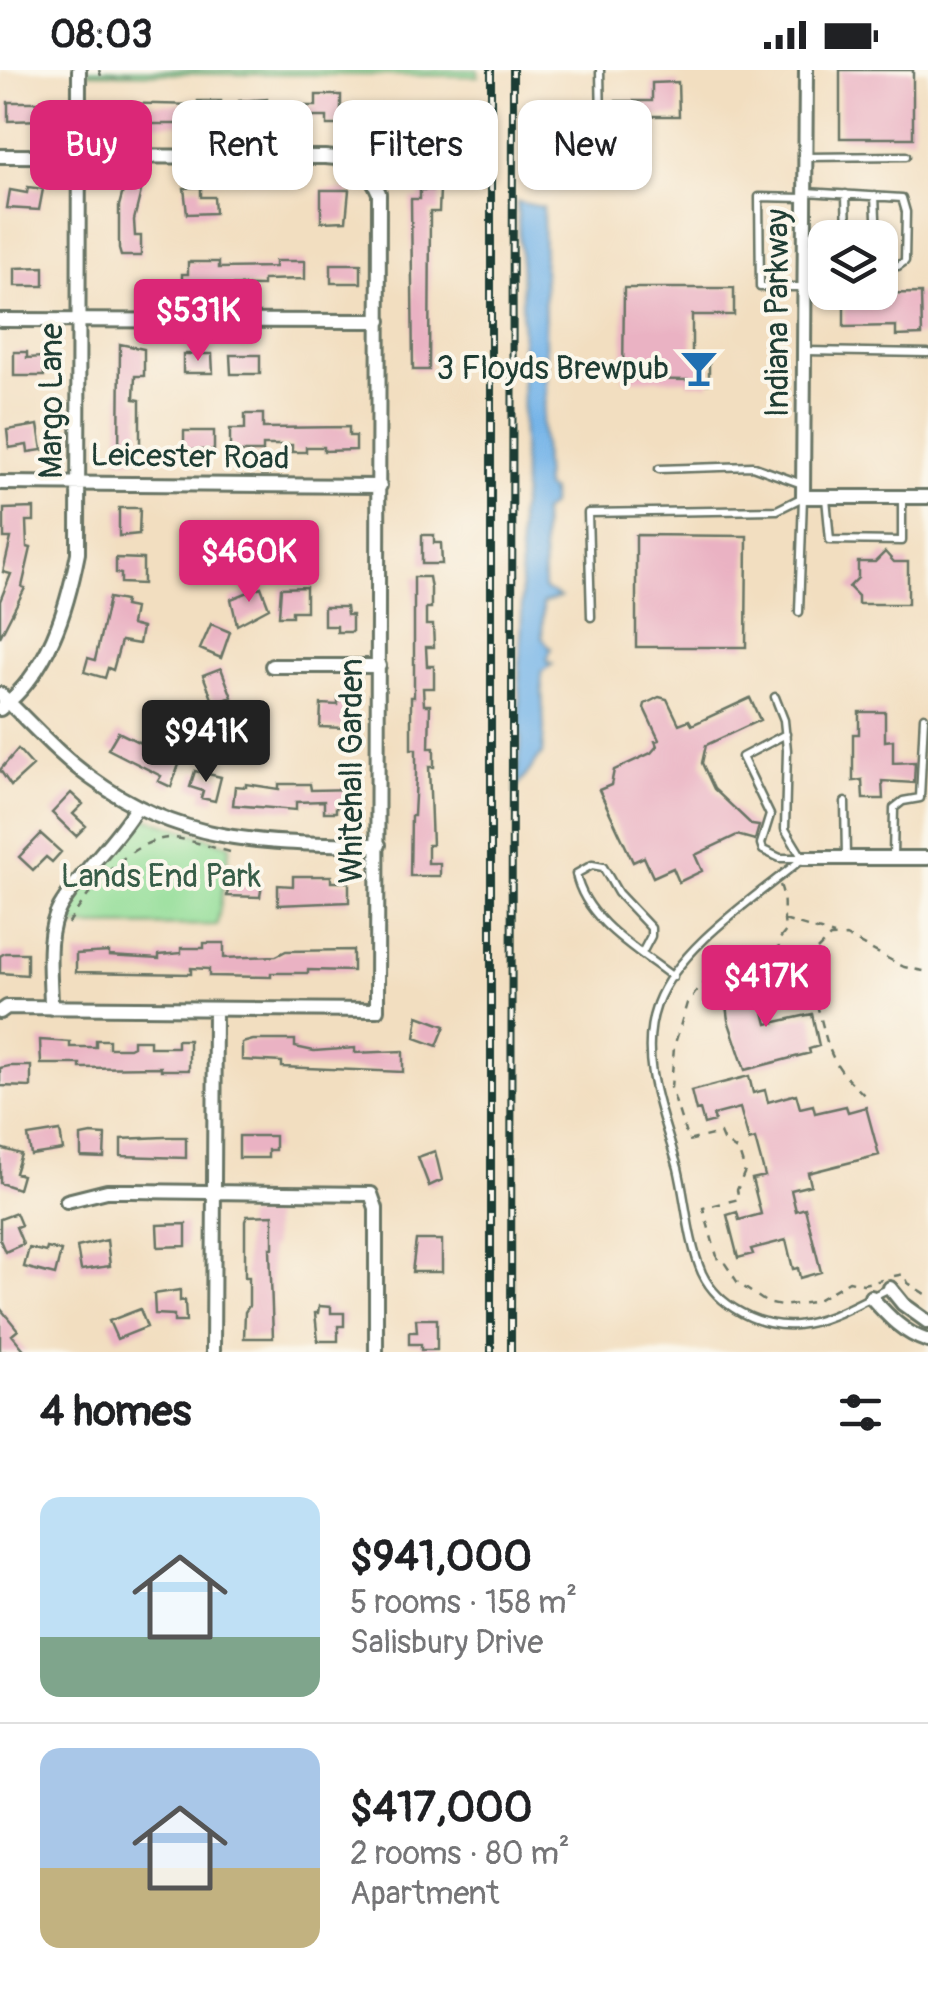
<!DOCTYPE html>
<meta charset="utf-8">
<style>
body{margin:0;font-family:Pangolin,sans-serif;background:#f6f6f6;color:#202124;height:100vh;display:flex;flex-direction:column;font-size:38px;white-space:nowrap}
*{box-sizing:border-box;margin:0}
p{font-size:32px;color:#757577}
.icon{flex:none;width:55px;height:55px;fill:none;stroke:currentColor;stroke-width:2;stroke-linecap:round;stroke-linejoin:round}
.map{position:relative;height:1282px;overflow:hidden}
.drawer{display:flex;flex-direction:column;background:#fff;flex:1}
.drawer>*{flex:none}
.hud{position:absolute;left:30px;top:30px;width:870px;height:90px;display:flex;gap:20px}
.fabs{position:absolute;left:808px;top:150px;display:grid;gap:20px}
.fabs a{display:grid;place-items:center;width:90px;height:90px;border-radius:20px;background:#fff;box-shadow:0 2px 8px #0004;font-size:50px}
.price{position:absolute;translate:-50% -85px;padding:0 22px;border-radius:10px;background:#db2777;color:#fff;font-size:32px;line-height:65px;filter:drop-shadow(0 2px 5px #0008)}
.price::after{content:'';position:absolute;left:50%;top:60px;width:30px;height:22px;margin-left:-15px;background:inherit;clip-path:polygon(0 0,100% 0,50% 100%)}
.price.current{background:#222;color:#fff}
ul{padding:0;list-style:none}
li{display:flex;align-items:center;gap:30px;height:250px;padding:0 40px}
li+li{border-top:2px solid #e0e0e0}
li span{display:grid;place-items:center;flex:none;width:280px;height:200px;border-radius:20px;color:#555}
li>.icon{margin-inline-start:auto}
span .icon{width:120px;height:120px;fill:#fffc;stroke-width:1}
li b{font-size:42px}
h2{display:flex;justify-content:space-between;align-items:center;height:120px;padding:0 40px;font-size:42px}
.tag{padding:0 35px;border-radius:20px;background:#fff;box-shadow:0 2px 8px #0004;font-size:35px;line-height:90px}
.tag.current{background:#db2777;color:#fff}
.status{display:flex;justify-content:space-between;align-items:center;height:70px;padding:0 50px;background:#fff;direction:ltr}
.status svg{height:28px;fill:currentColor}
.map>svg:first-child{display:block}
.green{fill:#95de9a;stroke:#5a8e67;stroke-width:2.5}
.water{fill:#75b4e8;stroke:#4a788e;stroke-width:2.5}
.building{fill:#eab2c3}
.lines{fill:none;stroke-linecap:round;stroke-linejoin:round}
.lane-casing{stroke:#697565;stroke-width:11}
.street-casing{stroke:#697565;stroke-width:18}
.path{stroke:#697565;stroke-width:2.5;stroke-dasharray:8 8;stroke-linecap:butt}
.lane{stroke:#fff;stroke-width:6}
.street{stroke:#fff;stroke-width:12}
.rail-casing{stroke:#1f3d34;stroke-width:8}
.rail{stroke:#fbf7ec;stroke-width:4;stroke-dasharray:11;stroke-linecap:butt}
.labels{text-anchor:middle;stroke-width:8;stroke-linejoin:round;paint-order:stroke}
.street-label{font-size:32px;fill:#1f3d34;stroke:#fbf7ec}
.poi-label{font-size:32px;fill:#1f3d34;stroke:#fbf7ec;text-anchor:end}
.park-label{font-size:32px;fill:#375d48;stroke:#fbf7ec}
</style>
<div class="status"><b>08:03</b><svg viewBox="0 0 49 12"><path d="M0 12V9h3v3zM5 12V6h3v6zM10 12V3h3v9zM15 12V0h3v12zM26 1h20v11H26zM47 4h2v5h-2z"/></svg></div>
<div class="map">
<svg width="928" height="1282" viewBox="0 0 928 1282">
<rect width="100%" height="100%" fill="#fbf7ec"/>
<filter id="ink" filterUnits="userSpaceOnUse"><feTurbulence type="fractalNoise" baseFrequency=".01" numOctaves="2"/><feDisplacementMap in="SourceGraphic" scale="20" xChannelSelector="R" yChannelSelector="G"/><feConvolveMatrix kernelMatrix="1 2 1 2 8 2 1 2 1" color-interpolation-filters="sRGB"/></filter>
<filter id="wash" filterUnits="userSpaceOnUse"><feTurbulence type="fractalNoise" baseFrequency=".0048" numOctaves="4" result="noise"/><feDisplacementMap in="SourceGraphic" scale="40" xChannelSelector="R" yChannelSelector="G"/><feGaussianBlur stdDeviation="2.25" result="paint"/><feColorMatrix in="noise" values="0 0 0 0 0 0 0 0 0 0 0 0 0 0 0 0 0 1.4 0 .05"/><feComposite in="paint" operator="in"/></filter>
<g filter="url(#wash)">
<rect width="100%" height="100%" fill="#f2dec0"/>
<path class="green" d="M 88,0 L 478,0 L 478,6 L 88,3 Z
M 140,746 L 230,775 L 217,855 L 60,856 L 67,838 L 118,780 Z"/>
<path class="water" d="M 517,132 L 543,137 L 546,323 L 542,352 L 545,418 L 551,422 L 551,435 L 542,443 L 544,519 L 560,527 L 543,533 L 542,568 L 551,578 L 547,591 L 553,594 L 541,602 L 544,659 L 542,684 L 516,719 L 521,674 L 519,616 L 522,543 L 519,448 L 523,425 L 522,206 Z"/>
<g id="blocks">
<path class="building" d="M 840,0 L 913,0 L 913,68 L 840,68 Z
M 678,12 L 679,46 L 648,46 L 648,71 L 617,72 L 616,31 L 652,31 L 652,13 Z
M 316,25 L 341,25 L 341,55 L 327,55 L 327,47 L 307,47 L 307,54 L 277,54 L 277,49 L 251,50 L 251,54 L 115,54 L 115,33 L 198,35 L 198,31 L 221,31 L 221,35 L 239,35 L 239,31 L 267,29 L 267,36 L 316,36 Z
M 8,32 L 45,32 L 45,50 L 8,51 Z
M 364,34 L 390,45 L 384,71 L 367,64 L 369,61 L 357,52 Z
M 415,52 L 433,78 L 410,93 L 402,83 L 407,80 L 397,65 Z
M 126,110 L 143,113 L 134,150 L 135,166 L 141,166 L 141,186 L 121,186 L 119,179 L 119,136 Z
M 28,117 L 43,119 L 39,140 L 7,138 L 10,120 L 27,123 Z
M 201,117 L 201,127 L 214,127 L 215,143 L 187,144 L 184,118 Z
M 321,120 L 349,120 L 346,151 L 321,152 Z
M 420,120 L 440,120 L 439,142 L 430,142 L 429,300 L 413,300 L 411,129 L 420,129 Z
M 275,191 L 305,191 L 305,209 L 263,210 L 263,216 L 199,215 L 199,219 L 182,219 L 182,204 L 188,204 L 188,192 L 219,192 L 219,198 L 275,197 Z
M 331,194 L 361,194 L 361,213 L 331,213 Z
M 44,197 L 44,216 L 15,216 L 15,198 Z
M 624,218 L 734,218 L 734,245 L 692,245 L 692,284 L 709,284 L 709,314 L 688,314 L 688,310 L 623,309 Z
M 921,223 L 922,265 L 896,266 L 896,256 L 844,257 L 844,224 Z
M 120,274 L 144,279 L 144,306 L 135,306 L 134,329 L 140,330 L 140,382 L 136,382 L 136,389 L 119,390 Z
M 14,282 L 27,282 L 27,288 L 43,287 L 44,306 L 14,306 Z
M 183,284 L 212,284 L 213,303 L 183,303 Z
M 230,285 L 260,285 L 260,304 L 231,304 Z
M 245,344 L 263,344 L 263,358 L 349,357 L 349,366 L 356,366 L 356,380 L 324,381 L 324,377 L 306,377 L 306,382 L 292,382 L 292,375 L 263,375 L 263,382 L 230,382 L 230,359 L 245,359 Z
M 38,355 L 42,380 L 28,382 L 27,375 L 9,378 L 7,360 Z
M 184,361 L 214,361 L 214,380 L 184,380 Z
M 34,438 L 34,451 L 26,451 L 27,477 L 31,478 L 22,517 L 25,518 L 0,567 L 0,531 L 11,504 L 3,502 L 11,468 L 4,468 L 4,439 Z
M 119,438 L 140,438 L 139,464 L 119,466 Z
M 422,465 L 434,465 L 434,473 L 441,473 L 442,494 L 422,494 Z
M 636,465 L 747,466 L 746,577 L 636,577 Z
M 885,482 L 894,492 L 908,492 L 908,534 L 858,534 L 858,526 L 849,517 L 858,508 L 858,492 L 875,492 Z
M 116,488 L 143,489 L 143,514 L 121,513 L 121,504 L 116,503 Z
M 414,507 L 429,507 L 431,519 L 431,538 L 426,538 L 426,555 L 433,555 L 434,577 L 426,577 L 427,596 L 434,596 L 434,618 L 423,618 L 424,635 L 430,635 L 429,678 L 434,678 L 434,697 L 429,697 L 432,775 L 428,775 L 428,793 L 440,793 L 440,806 L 410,806 L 411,746 L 414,746 L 416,705 L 416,679 L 411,679 L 411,627 L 414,627 Z
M 261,517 L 269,538 L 237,555 L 231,529 Z
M 306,517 L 306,541 L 292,541 L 292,546 L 279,546 L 281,518 Z
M 109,528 L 125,531 L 124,536 L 134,538 L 131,555 L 142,558 L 139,574 L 121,571 L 113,600 L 108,598 L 105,608 L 84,602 L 88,588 L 95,590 Z
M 324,537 L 346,537 L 347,545 L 352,545 L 352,562 L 337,562 L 337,556 L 324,556 Z
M 211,554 L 230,562 L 221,588 L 200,579 Z
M 221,598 L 232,627 L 214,634 L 203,605 Z
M 338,627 L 351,627 L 351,644 L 346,644 L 345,658 L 320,657 L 321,634 L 338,635 Z
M 659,627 L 667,629 L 679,654 L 689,650 L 692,655 L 750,628 L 760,650 L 706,675 L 702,693 L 714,719 L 752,755 L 759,756 L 755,770 L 737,765 L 695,785 L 702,801 L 679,812 L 673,798 L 653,807 L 644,787 L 633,792 L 599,720 L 611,715 L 614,700 L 651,683 L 657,676 L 655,671 L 659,670 L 644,638 L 645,634 Z
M 237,636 L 258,641 L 256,646 L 265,650 L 259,666 L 232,655 Z
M 859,642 L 885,642 L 885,671 L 893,670 L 893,693 L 915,692 L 914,713 L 882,711 L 883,729 L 863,729 L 862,710 L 853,711 L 853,664 L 859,664 Z
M 118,662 L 180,692 L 171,717 L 158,711 L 161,706 L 108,679 Z
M 18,679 L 33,696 L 11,716 L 0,700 Z
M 195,701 L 221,707 L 215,731 L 201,728 L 203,721 L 190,717 Z
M 246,714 L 279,719 L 279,714 L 310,714 L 311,720 L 355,719 L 355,737 L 336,737 L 336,742 L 324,742 L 324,731 L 296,732 L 296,740 L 233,735 L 235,716 L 246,717 Z
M 71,723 L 83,734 L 73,744 L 86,756 L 76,766 L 52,743 Z
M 41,764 L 61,782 L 52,792 L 46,787 L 33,800 L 19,787 Z
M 230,803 L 254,806 L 253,813 L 262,814 L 260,827 L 227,826 Z
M 293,806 L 331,806 L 331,812 L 349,812 L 349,832 L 278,835 L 278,815 L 293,816 Z
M 204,873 L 224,873 L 224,888 L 276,886 L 286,881 L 353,880 L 353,901 L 308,900 L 308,903 L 271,903 L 271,907 L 209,906 L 209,899 L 191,898 L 191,904 L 76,902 L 76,884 L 109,882 L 109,886 L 159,889 L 159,885 L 181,883 L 181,878 L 204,878 Z
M 5,883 L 27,883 L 27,905 L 0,903 L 0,886 Z
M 757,912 L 767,954 L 812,944 L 819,976 L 809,979 L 810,983 L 745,1000 L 728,950 L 724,920 Z
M 418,946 L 445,956 L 437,976 L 415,968 Z
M 40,970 L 70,972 L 70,977 L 96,977 L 96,970 L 109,970 L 109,978 L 129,978 L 133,976 L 133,970 L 150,970 L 150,977 L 177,977 L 177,970 L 189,970 L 189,1000 L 161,1000 L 161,997 L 80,998 L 80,994 L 41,994 Z
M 253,970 L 295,970 L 295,977 L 314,981 L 355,978 L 355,983 L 403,981 L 403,1002 L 282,997 L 282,992 L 242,990 L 242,973 Z
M 9,996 L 31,996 L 31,1017 L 0,1016 L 0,998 Z
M 749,1006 L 753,1023 L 765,1020 L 768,1032 L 796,1024 L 800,1038 L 813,1035 L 815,1043 L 846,1036 L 848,1042 L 866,1037 L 879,1085 L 808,1103 L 811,1115 L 791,1120 L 796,1141 L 805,1138 L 821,1202 L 800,1208 L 798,1198 L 793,1199 L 786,1170 L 751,1179 L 753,1184 L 738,1188 L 727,1145 L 737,1142 L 739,1150 L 761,1144 L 752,1109 L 765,1106 L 755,1069 L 749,1071 L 740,1038 L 713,1045 L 715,1051 L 704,1054 L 700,1040 L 696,1041 L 691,1021 Z
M 60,1061 L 63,1080 L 31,1085 L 28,1066 Z
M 91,1064 L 105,1065 L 104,1088 L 81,1087 L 81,1066 Z
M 239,1066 L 275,1066 L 275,1080 L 268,1080 L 268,1088 L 239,1088 Z
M 164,1067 L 186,1067 L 186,1088 L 121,1086 L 121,1069 Z
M 0,1078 L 21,1084 L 15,1103 L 22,1105 L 18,1119 L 0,1113 Z
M 435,1081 L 442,1110 L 429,1116 L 418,1087 Z
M 16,1143 L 21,1155 L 16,1157 L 23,1174 L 5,1182 L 0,1170 L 0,1149 Z
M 273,1145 L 273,1178 L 270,1178 L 273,1268 L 244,1268 L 245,1242 L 249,1236 L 249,1207 L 245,1207 L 245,1151 L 247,1146 Z
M 186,1154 L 186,1176 L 158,1177 L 157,1155 Z
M 107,1170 L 110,1196 L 81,1200 L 77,1177 Z
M 416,1170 L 442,1170 L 442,1202 L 412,1202 Z
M 29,1178 L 46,1182 L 47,1178 L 61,1181 L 55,1205 L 24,1197 Z
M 180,1220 L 180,1231 L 185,1230 L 186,1252 L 174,1252 L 174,1245 L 155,1244 L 154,1224 Z
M 319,1236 L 331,1237 L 331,1243 L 344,1243 L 344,1256 L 338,1256 L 338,1271 L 318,1271 L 315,1243 L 318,1243 Z
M 0,1238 L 18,1260 L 12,1265 L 26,1282 L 0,1282 Z
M 140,1239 L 147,1257 L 117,1269 L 109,1251 Z
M 416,1249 L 437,1249 L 437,1280 L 421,1280 L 421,1274 L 409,1274 L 409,1262 L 417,1262 Z"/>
</g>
</g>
<g filter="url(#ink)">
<use href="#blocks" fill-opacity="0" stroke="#697565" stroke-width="2.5"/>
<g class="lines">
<g class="lane-casing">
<path id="lane" d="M 600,0 L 601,55
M 806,87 L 906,86
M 806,122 L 902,128 L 906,142 L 905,191 L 898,196 L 880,196
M 846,124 L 847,168
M 875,126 L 877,168
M 806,196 L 825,196
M 803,217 L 760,217 L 759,127 L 804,128
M 805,281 L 928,283
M 659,399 L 752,396 L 802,414
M 826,428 L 830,470 L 902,471 L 902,428
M 591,547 L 588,443 L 777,440 L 803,427 L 799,542
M 775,627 L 784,650 L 787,680 L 785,759 L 802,787
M 786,664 L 742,687 L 770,745 L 761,774 L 763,780 L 780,788 L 801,788
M 845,732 L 846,787
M 893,787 L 894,738 L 903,731 L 920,728 L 924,647
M 802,789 C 756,827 678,877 657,934 C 637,989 663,1045 678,1098 C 686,1131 688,1171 702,1203 C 718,1237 760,1258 797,1255 C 829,1252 861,1231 890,1218
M 642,883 L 651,866 L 651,858 L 618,823 L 603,797 L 592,795 L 576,804 C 585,850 638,880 673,907"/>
</g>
<g class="street-casing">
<path id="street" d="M 806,0 L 803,427 L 928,427
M 0,86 L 325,87 C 351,88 369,98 379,123 L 377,940 L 7,937 L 0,942
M 0,250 L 380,251
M 0,413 L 380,416
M 272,596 L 379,596
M 0,624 C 30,652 57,684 91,708 C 184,776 269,773 379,775
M 0,639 C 49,602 67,539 78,483 L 79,0
M 803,788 L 928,788
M 51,938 C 51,907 44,865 60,837 C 81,801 114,774 136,738
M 67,1131 L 107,1121 L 130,1121 L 371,1124 L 376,1138 L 376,1282
M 890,1218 L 903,1234 L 928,1252
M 871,1227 C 888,1246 903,1263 928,1271
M 213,1282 L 215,939"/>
</g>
<path class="path" d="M 99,0 L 101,6
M 780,815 C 787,831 781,844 786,861 L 779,870 L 778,904 C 826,909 816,958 835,991 C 844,1007 855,1015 866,1027
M 784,850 L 834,865
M 68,854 C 89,821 126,772 168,768 C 183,767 213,778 230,782
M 817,880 L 830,867 L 846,866 L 904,897 L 928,902
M 779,895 L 744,894 L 731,899 L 719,894 L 687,933 L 674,977 L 671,1018 L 688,1071 L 720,1063 L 723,1070 L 739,1082 L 745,1101 L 737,1120 L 739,1129 L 703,1138 L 718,1190 L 724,1192 L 738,1213 L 767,1233 L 781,1236 L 814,1232 L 849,1211 L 863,1214 L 882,1210
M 894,1206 L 904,1204 L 908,1213 L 928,1226"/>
<use href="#lane" class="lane"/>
<use href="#street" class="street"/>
<g class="rail-casing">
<path id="rail" d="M 491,0 L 491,1282
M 511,1282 L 513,0"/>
</g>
<use href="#rail" class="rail"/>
</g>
</g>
<defs>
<g id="bar-bare" transform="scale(3)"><path d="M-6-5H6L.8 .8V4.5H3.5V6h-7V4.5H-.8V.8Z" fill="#1f6fb2" stroke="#fbf7ec" stroke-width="2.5" paint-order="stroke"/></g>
</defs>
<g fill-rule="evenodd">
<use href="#bar-bare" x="699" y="298"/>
</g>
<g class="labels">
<g class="street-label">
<text transform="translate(777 243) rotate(-90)" y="11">Indiana Parkway</text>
<text transform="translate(51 331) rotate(-90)" y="11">Margo Lane</text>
<text transform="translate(190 386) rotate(1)" y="11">Leicester Road</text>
<text transform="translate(351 701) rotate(-90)" y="11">Whitehall Garden</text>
</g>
<g class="poi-label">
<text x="669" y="309">3 Floyds Brewpub</text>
</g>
<g class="park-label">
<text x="161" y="817">Lands End Park</text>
</g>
</g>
</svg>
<div class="fabs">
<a><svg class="icon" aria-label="layers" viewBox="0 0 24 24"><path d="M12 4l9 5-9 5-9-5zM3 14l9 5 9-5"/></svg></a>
</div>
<b class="price" style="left:198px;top:294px">$531K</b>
<b class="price" style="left:249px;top:535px">$460K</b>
<b class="price current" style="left:206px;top:715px">$941K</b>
<b class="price" style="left:766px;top:960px">$417K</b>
<div class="hud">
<a class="tag current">Buy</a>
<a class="tag">Rent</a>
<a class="tag">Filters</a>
<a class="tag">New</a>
</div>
</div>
<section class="drawer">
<h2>4 homes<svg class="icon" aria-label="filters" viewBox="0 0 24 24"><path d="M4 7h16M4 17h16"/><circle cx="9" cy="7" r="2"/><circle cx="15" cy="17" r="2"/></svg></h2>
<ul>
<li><span style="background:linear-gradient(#bfe0f5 70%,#7fa58c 0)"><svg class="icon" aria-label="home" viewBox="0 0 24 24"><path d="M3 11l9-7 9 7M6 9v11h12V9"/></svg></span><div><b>$941,000</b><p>5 rooms · 158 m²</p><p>Salisbury Drive</p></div></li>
<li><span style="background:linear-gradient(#a9c7e8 60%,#c2b280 0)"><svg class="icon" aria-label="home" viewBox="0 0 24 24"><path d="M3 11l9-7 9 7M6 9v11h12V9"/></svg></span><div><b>$417,000</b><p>2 rooms · 80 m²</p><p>Apartment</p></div></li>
</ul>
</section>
